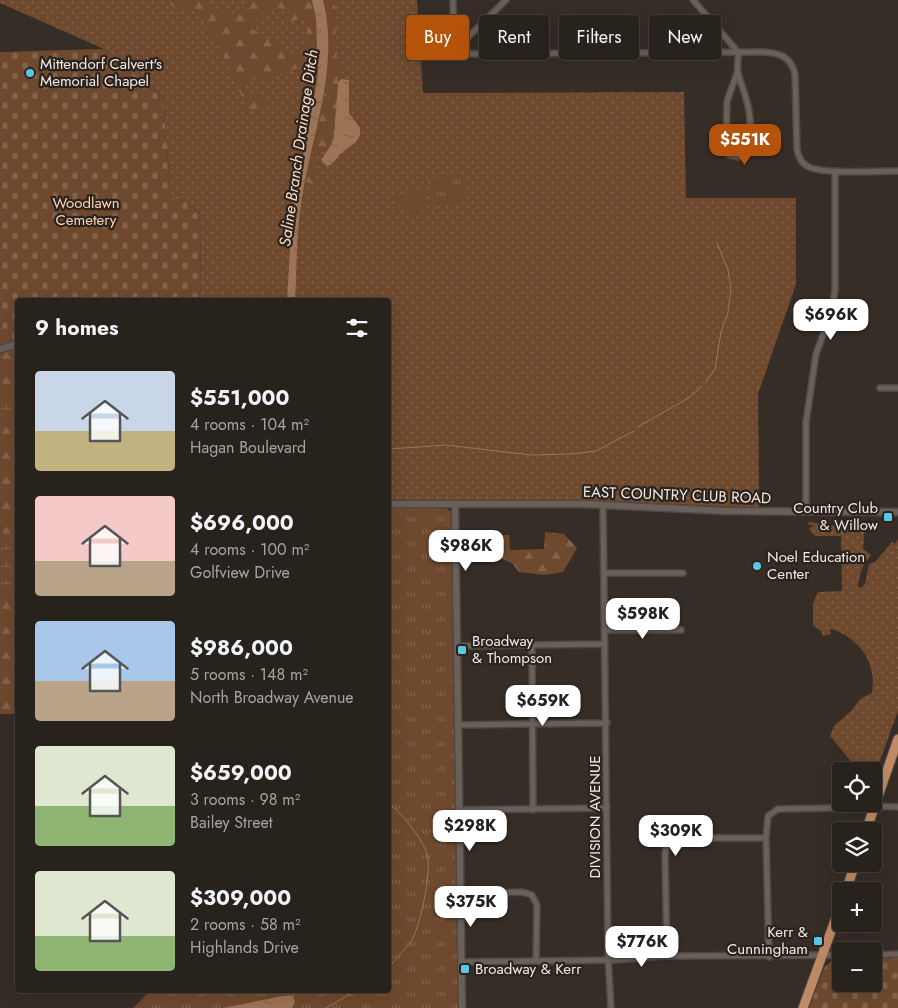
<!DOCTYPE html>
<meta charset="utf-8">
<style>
body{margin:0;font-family:Jost,sans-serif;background:#342f2a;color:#f1f3f6;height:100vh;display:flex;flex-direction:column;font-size:19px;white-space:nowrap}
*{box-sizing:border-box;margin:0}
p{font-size:16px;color:#a5a4a4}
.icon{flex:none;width:28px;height:28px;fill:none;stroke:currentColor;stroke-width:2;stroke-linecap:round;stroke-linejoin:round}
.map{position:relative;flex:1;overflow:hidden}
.drawer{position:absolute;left:15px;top:298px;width:376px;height:695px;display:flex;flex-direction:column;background:#28221d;border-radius:5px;box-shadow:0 5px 20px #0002,0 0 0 1px #443f3b}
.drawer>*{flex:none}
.top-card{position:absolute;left:406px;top:15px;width:416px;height:45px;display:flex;gap:10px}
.fabs{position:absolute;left:832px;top:762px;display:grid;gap:10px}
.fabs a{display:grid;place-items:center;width:50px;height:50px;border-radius:5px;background:#28221d;box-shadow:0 5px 20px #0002,0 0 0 1px #443f3b;font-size:25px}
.price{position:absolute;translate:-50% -42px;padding:0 11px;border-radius:10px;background:#fff;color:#222;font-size:16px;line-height:32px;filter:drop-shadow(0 1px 2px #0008)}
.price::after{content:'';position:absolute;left:50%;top:30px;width:15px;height:11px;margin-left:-8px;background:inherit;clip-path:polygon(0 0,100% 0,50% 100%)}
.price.current{background:#b45309;color:#fff}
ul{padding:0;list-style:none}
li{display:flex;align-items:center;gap:15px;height:125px;padding:0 20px}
li span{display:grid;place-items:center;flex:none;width:140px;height:100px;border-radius:5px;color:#555}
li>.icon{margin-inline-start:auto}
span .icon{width:60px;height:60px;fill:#fffc;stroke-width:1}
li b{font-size:21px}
h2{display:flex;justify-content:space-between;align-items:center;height:60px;padding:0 20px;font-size:21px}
.tag{padding:0 18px;border-radius:5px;background:#28221d;box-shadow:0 5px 20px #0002,0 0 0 1px #443f3b;font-size:18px;line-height:45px}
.tag.current{background:#b45309;color:#fff}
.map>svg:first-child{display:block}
.grass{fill:url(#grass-dots)}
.forest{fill:url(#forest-firs);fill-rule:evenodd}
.wetland{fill:url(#wetland-marsh)}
.cemetery{fill:url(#cemetery-stones)}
.park{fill:url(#park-tufts)}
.pitch{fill:#6e492e}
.water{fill:url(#water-ripples)}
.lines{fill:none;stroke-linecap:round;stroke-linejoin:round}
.stream{stroke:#9e7457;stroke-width:1}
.minor-casing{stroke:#504843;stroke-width:8}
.tertiary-casing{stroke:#504843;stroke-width:9}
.primary-casing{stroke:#504843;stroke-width:11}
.minor{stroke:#6a6059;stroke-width:5}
.tertiary{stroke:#6a6059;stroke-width:6}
.primary{stroke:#c08b64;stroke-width:9}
.poi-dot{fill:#59c8e5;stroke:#2c231d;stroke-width:2}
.labels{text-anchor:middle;stroke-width:4.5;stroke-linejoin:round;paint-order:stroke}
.poi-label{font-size:15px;fill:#f0eae6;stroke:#2c231d;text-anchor:start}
.park-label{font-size:15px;fill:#fbd3b7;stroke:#2c231d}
.street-label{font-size:15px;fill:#f0eae6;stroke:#2c231d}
.water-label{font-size:16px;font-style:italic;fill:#f8dcca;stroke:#2c231d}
</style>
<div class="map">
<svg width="898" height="1008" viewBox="0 0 898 1008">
<defs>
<pattern id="grass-dots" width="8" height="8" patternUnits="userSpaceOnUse" patternTransform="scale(1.25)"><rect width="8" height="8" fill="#6e492e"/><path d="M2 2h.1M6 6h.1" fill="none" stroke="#83634c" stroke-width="1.8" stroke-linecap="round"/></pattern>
<pattern id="forest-firs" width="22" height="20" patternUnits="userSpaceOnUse" patternTransform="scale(1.25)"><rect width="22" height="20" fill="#6e492e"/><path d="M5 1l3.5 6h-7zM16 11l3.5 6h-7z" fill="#83634c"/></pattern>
<pattern id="wetland-marsh" width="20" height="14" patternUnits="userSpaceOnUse" patternTransform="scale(1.25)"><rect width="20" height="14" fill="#6e492e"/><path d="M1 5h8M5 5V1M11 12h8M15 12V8" fill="none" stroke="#83634c"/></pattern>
<pattern id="cemetery-stones" width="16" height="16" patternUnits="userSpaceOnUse" patternTransform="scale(1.25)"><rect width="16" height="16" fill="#6e492e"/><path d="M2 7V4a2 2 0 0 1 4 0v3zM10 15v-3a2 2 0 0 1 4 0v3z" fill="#83634c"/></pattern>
<pattern id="park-tufts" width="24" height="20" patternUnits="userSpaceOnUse" patternTransform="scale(1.25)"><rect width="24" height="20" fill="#6e492e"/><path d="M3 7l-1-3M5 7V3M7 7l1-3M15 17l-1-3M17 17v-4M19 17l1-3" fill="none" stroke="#83634c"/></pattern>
<pattern id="water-ripples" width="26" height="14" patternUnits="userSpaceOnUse" patternTransform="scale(1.25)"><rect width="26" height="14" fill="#9e7457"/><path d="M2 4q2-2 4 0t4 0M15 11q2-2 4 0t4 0" fill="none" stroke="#7c6250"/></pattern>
</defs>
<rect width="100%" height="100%" fill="#362d27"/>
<path class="grass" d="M 0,0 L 417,0 L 423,93 L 684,92 L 686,198 L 796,198 L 796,284 L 758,394 L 759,508 L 628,502 L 389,500 L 389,300 L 201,300 L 200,214 L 185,202 L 171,197 L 163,98 L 104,49 L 0,3 Z
M 808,522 L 845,527 L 865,523 L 863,549 L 871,555 C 861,568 861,570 858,587 L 860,588 L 865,584 L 869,564 L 875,562 L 892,542 L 895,544 L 898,539 L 898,711 L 874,777 L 874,771 L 859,771 L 830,736 L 834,726 L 852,710 L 860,699 L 872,693 C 877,663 860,639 832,629 L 830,630 L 831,634 L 822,636 L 822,632 L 813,625 L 813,603 L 818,592 L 842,591 L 841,536 L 815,536 L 809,529 L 814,525 L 809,525 Z"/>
<path class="forest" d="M 167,0 L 210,0 C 213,11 225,14 234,15 L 243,8 L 246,0 L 312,0 L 316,19 L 318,76 L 300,67 L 266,80 L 248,78 L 243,84 L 250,94 L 264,99 L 267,107 L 262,110 L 248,110 L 213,35 L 196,11 L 174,8 ZM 280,7 L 290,22 L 307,16 L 307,53 L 303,60 L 250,28 L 266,13 Z
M 323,0 L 334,0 L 336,11 L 335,37 L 338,51 L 335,60 L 338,67 L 338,83 L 336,123 L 331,145 L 328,150 L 319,149 L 313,166 L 313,185 L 306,182 C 319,125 337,58 323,0 Z
M 317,83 L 298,180 L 292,179 L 303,123 L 304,92 L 312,84 Z
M 17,344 L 17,714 L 0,714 L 0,349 Z
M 545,532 L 564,534 L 577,548 L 563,572 L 545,575 L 519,572 L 512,563 L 497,557 L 495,535 L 509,535 L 510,550 L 544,549 Z"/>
<path class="wetland" d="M 17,400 L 17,417 L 0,419 L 0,403 Z
M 0,532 L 15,538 L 18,543 L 17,579 L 5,588 L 0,588 Z"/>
<path class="cemetery" d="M 104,49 L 163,98 L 171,197 L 185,202 L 200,214 L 201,300 L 18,300 L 17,342 L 0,346 L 0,52 Z
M 898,957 L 898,1008 L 809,1008 L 824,968 L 830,962 L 841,959 L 841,984 L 874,984 L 874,958 Z"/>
<path class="park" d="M 462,174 L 466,202 L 432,207 L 428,179 Z
M 389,506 L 443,506 L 451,512 L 458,1008 L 133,1008 L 151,990 L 389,990 Z"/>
<path class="pitch" d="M 425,191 L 427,209 L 425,212 L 411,214 L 406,211 L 390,212 L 390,209 L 395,208 L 393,195 Z"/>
<path class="water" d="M 312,0 L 323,0 C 341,71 308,142 300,212 C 296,241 297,271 295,300 L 287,300 L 292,215 L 318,76 L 316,19 Z
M 341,79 L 349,80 L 349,113 L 360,128 L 360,135 L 356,142 L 340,154 L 332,164 L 327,166 L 321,160 L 331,145 L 334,136 L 338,83 Z
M 283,996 L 293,996 L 295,1002 L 292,1008 L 223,1008 Z"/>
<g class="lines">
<path class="stream" d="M 705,383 L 715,369 L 721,332 L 728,312 L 731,289 L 728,270 L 717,243
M 638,427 L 690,397 L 702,386
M 389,449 L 446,445 L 531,455 L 572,454 L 596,451 L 634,431
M 389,804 C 401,811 427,844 428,859 C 430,878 421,921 413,938 C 407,948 396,958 389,968
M 326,1008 L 357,990"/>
<g class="minor-casing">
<path id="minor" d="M 453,0 C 454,19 449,48 472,54 L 764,52 C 780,53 791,57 795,74 L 797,149 C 798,156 800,162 807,166 C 821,175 879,171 898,171
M 693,0 L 739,53 C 734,75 742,81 747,102 C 751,115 752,139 747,152 L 739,157 L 729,155 L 726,148 L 727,101 L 737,73
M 459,46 L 506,0
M 880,388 L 898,388
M 603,505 L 608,955 L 611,1008
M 806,512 L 806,422 L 816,354 L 831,313 L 835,291 L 835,171
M 605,573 L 683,573
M 605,630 L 681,630
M 532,644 L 533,810
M 457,646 L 605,644
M 458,725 L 607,723
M 875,806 L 898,807
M 459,810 L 607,808
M 460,894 L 522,892 L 532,895 L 537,905 L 536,960
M 874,955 L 898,954
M 667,956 L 665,856 L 666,845 L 669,840 L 676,838 L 766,838
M 769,957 L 766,838 L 768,816 L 778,809 L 833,808
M 462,962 L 613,960 L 667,956 L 841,955"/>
</g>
<g class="tertiary-casing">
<path id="tertiary" d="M 0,349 L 18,344
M 389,504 L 584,504 L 727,511 L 898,512
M 455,504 L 462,1008"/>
</g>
<g class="primary-casing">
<path id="primary" d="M 866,831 L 898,739
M 846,891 L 855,864
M 803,1008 L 841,904"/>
</g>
<use href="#minor" class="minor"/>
<use href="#tertiary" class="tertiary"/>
<use href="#primary" class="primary"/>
</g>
<g class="poi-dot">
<circle cx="30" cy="73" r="5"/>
<rect x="883" y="512" width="10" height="10" rx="2.5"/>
<circle cx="757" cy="566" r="5"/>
<rect x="457" y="645" width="10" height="10" rx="2.5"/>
<rect x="813" y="936" width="10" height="10" rx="2.5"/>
<rect x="460" y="964" width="10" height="10" rx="2.5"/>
</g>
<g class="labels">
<g class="poi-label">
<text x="40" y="69">Mittendorf Calvert's<tspan x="40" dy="17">Memorial Chapel</tspan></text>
<text x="878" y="513" text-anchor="end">Country Club<tspan x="878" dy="17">&amp; Willow</tspan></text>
<text x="767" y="562">Noel Education<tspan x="767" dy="17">Center</tspan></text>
<text x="472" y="646">Broadway<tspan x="472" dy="17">&amp; Thompson</tspan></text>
<text x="808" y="937" text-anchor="end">Kerr &amp;<tspan x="808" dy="17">Cunningham</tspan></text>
<text x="475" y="974">Broadway &amp; Kerr</text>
</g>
<g class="park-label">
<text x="86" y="208">Woodlawn<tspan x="86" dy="17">Cemetery</tspan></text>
</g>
<g class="street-label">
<text transform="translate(677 495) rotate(2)" y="5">EAST COUNTRY CLUB ROAD</text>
<text transform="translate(595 817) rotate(-90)" y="5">DIVISION AVENUE</text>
</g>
<g class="water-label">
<text transform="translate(298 148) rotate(-82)" y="6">Saline Branch Drainage Ditch</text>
</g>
</g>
</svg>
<div class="fabs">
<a><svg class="icon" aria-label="locate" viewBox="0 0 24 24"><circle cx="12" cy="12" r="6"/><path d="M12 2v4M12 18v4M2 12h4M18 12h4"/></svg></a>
<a><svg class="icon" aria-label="layers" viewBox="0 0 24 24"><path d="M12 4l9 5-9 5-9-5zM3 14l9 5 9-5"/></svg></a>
<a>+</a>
<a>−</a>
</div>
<b class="price current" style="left:745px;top:166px">$551K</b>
<b class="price" style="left:831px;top:341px">$696K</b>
<b class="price" style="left:466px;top:572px">$986K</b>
<b class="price" style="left:643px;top:640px">$598K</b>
<b class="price" style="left:543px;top:727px">$659K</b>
<b class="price" style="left:470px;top:852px">$298K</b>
<b class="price" style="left:676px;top:857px">$309K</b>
<b class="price" style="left:471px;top:928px">$375K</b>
<b class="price" style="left:642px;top:968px">$776K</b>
<div class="top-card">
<a class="tag current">Buy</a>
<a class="tag">Rent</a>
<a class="tag">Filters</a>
<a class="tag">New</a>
</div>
<section class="drawer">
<h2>9 homes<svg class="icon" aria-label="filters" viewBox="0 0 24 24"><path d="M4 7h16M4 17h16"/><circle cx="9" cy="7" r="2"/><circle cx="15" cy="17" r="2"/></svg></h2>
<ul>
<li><span style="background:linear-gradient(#c9d6e8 60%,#c2b280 0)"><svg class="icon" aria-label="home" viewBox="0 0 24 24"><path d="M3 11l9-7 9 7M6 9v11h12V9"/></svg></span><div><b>$551,000</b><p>4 rooms · 104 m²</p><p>Hagan Boulevard</p></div></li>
<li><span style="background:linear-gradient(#f6c9c9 65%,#b9a48a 0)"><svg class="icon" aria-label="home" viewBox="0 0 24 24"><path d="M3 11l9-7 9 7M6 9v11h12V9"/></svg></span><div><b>$696,000</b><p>4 rooms · 100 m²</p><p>Golfview Drive</p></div></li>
<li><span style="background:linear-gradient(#a9c7e8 60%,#b9a48a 0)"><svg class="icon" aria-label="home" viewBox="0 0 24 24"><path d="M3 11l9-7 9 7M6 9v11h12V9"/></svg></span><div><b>$986,000</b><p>5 rooms · 148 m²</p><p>North Broadway Avenue</p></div></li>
<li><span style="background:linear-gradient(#dfe7d0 60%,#8fb573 0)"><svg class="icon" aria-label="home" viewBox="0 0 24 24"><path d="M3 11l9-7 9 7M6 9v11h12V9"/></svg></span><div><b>$659,000</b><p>3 rooms · 98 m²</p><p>Bailey Street</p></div></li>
<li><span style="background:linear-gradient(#dfe7d0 65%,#8fb573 0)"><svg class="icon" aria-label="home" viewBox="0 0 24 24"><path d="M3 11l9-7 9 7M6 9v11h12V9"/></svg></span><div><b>$309,000</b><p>2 rooms · 58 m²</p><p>Highlands Drive</p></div></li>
</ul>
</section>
</div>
